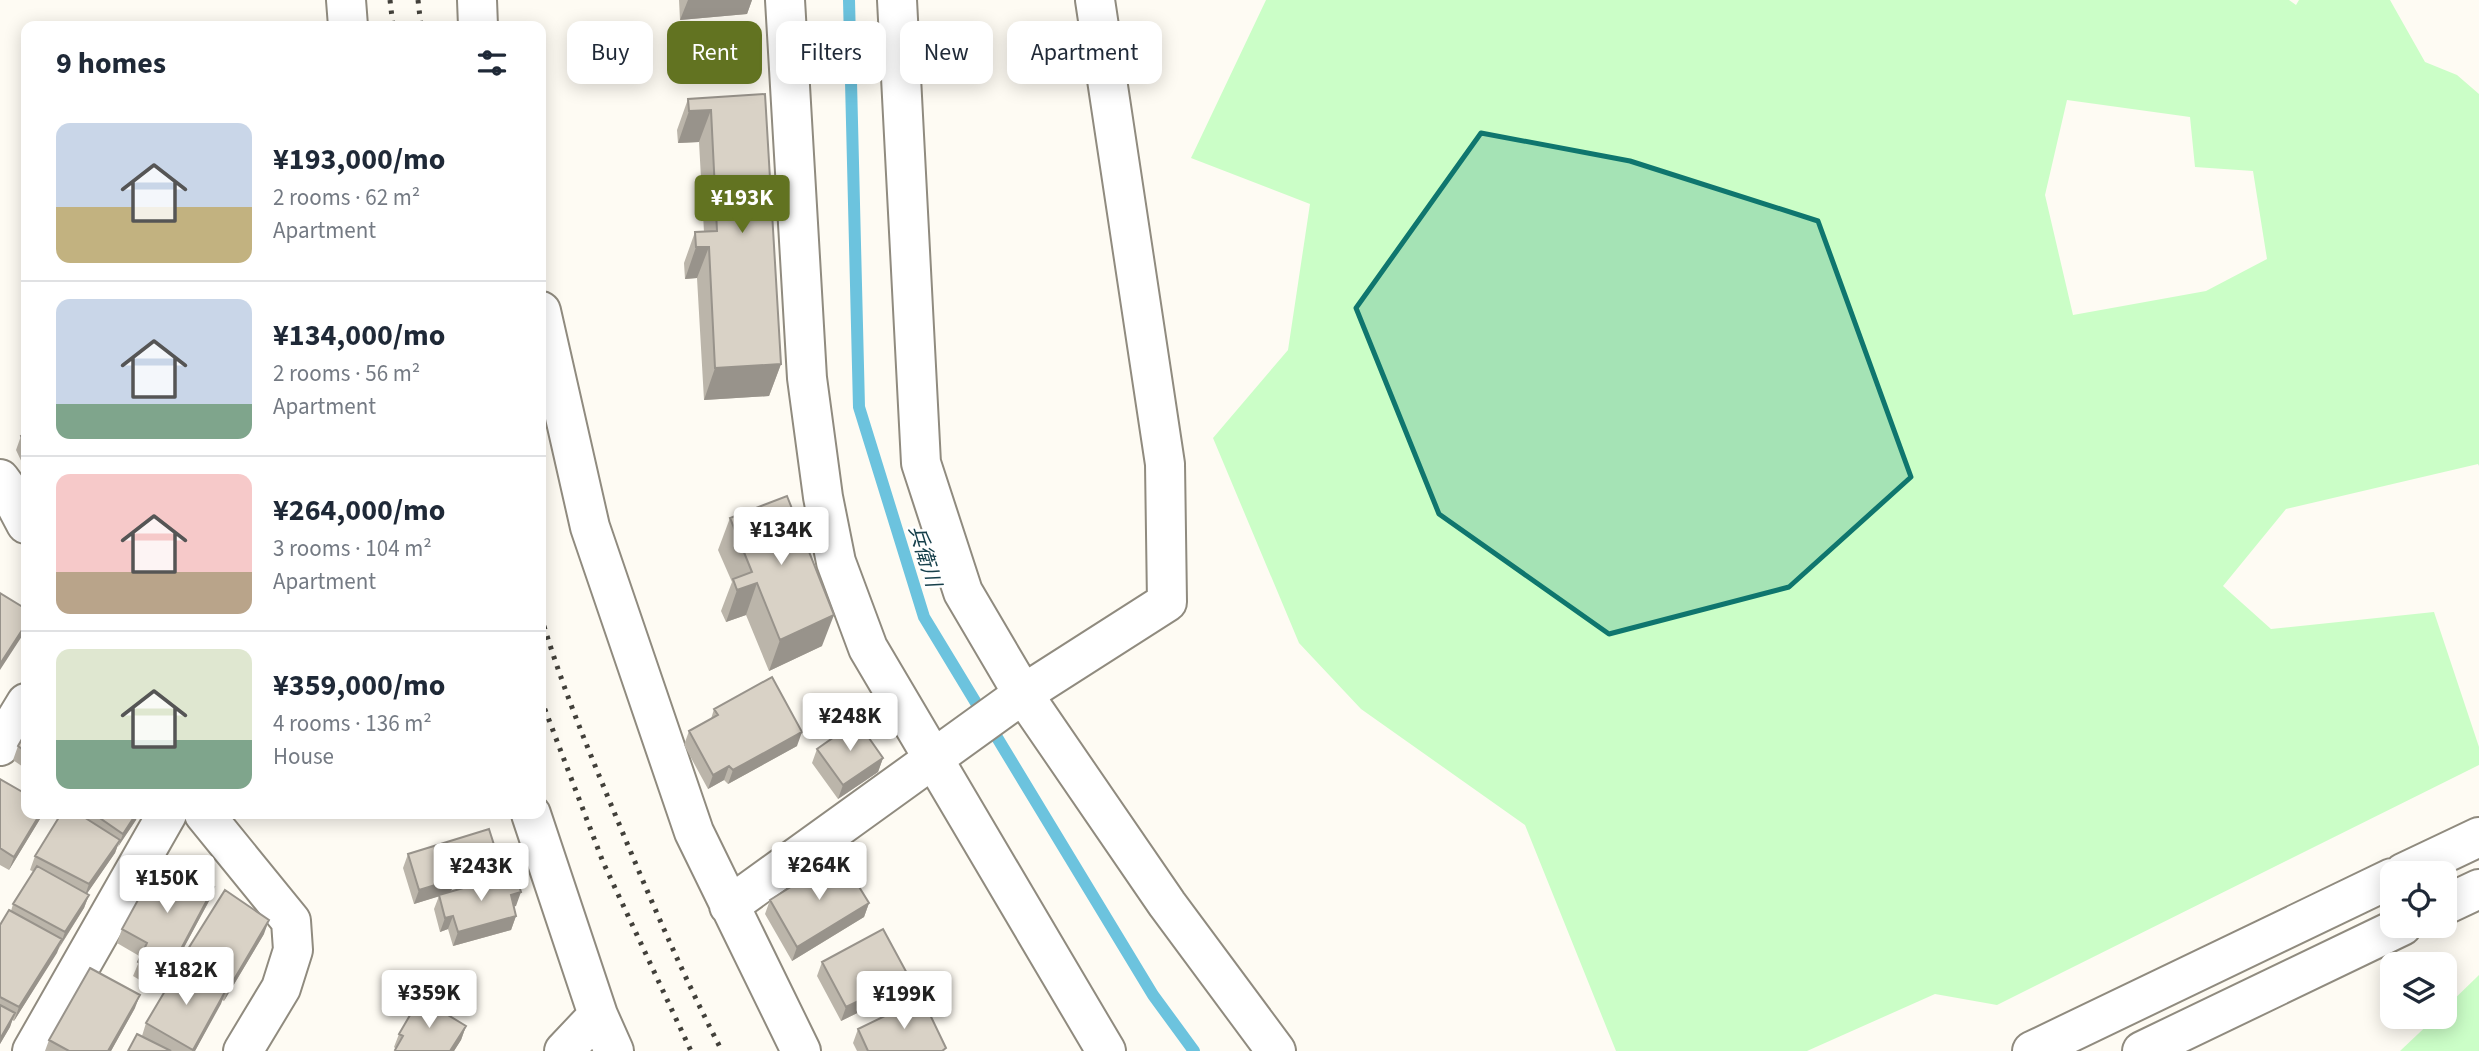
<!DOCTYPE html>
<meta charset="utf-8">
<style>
body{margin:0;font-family:"Source Sans 3","Noto Sans JP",sans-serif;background:#f6f6f7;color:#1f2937;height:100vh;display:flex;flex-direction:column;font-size:26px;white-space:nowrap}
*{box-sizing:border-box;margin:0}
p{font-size:23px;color:#747a83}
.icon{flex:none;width:38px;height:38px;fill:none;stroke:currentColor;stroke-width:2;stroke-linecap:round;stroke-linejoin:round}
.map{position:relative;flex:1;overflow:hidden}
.sheet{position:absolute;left:21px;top:21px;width:525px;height:798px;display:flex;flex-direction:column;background:#fff;border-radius:14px;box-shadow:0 4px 18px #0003}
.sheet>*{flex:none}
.banner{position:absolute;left:567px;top:21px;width:665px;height:63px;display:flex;gap:14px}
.buttons{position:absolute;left:2380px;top:861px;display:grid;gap:14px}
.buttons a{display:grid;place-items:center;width:77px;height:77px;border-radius:14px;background:#fff;box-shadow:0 4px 18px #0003;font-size:35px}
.price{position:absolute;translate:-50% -60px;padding:0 16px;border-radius:7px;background:#fff;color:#222;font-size:23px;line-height:46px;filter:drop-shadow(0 2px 4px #0008)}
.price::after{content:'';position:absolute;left:50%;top:42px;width:21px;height:16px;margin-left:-10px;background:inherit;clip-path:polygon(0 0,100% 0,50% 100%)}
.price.active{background:#627321;color:#fff}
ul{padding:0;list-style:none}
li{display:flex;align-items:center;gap:21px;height:175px;padding:0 35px}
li+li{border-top:2px solid #e0e1e3}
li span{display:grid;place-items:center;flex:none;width:196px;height:140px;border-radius:14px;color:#555}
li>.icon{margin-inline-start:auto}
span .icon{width:84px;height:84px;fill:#fffc;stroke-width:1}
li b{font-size:30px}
h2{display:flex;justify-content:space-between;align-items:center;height:84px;padding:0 35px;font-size:30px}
.chip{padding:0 24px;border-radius:14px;background:#fff;box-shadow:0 4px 18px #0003;font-size:24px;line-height:63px}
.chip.active{background:#627321;color:#fff}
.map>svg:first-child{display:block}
.green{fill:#cbfec7;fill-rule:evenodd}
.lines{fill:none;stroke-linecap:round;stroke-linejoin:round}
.stream{stroke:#6cc3de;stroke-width:12}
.minor-casing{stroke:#908b7f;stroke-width:42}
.minor{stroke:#fff;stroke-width:38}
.rail{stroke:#42403a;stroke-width:5;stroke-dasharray:3.5 7;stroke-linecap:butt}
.wall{fill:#bbb5aa;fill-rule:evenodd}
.shaded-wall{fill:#98938b}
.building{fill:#d9d2c6;stroke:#98938b;stroke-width:2}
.marked{fill:#0f766e;fill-opacity:0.2;stroke:#0f766e;stroke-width:5;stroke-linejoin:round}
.labels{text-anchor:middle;stroke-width:5;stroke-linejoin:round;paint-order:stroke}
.water-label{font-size:21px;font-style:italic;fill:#17404b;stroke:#fff}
</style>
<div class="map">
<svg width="2479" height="1051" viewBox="0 0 2479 1051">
<rect width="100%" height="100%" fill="#fefbf3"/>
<path class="green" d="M 1266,0 L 2289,0 L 2296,5 L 2299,0 L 2390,0 L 2425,62 L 2457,75 L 2479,94 L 2479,466 L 2478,464 L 2286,509 L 2223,586 L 2271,629 L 2434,612 L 2479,747 L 2479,765 L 1997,1005 L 1935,994 L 1807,1051 L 1616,1051 L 1525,825 L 1361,709 L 1299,643 L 1213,438 L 1288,350 L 1310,204 L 1191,158 ZM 2067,100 L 2190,117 L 2195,167 L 2253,171 L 2267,259 L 2206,291 L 2073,315 L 2045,195 Z
M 2479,975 L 2479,1051 L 2400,1051 L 2436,1017 L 2445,1017 L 2445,1008 Z"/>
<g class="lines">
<path class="stream" d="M 849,0 L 859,407 L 924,617 L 1153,995 L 1194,1051"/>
<g class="minor-casing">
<path id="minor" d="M 346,0 L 348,26
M 477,0 L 478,26
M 785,0 L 807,378 L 823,497 L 836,562 L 868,648 L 1106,1051
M 897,0 L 921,463 L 963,592 L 1023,694 L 1167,904 L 1276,1051
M 541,311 L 590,527 L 694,832 L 801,1051
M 0,479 L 8,490 L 26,524
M 0,746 L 26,703
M 204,814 L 291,921 L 293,950 L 281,988 L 243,1051
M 531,814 L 598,1015 L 614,1051
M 2403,873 L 2479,837
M 2445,905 L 2479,889
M 729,906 L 1023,694 L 1167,602 L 1165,464 L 1095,0
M 32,1051 L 167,814
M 564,1051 L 598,1015
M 2032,1051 L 2392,878
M 2142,1051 L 2402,926"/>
</g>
<use href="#minor" class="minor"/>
<path class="rail" d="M 390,0 L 393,26
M 418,0 L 421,26
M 541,616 C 560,681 586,744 612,807 C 646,889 681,972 722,1051
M 541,699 L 603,862 L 691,1051"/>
</g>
<path class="wall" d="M 679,0 L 752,0 L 747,14 L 680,20 Z
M 765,94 L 781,364 L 769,396 L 704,400 L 697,278 L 685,279 L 684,263 L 695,232 L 704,232 L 699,142 L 678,143 L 677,130 L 688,99 Z
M 26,433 L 26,471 L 16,450 L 21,436 Z
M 730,518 L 822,646 L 769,671 L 746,615 L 726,622 L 721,611 L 732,582 L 718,550 Z
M 714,709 L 797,746 L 728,784 L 724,780 L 708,789 L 684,745 L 689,731 L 711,719 Z
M 26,732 L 26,769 L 13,760 L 18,746 Z
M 817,749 L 883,758 L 878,772 L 838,799 L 812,763 Z
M 0,779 L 40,819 L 9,870 L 0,865 Z
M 61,814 L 138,814 L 136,820 L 117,847 L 115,853 L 87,893 L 89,895 L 84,908 L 14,1021 L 12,1020 L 10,1027 L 0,1044 L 0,925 L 11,911 L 13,904 L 34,872 L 30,870 L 35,856 Z
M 408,854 L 502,870 L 499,878 L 516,906 L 514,906 L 516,916 L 511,930 L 453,946 L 448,929 L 440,932 L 434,909 L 439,896 L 414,904 L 403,868 ZM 456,882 L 459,890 L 451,892 L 454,883 Z
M 214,887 L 209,901 L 160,992 L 133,976 L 141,957 L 117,943 L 122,929 Z
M 770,900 L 869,903 L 864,917 L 792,961 L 765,914 Z
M 264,934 L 224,1001 L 222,1000 L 195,1051 L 128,1051 L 142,1036 L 146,1023 L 180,965 L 183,957 Z
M 822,962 L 909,977 L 904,990 L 841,1021 L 817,976 Z
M 135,1008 L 111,1051 L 45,1051 L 49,1040 Z
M 466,1026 L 461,1040 L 454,1051 L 394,1051 L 396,1049 L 394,1047 L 399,1034 Z
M 858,1029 L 945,1051 L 857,1051 L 853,1043 Z"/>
<path class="shaded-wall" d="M 688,0 L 752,0 L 747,14 L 680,20 Z
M 711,110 L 699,142 L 678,143 L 689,111 Z
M 696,247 L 709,247 L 697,278 L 685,279 Z
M 781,364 L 769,396 L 704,400 L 715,368 Z
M 757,583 L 746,615 L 726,622 L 737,590 Z
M 834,615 L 822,646 L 769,671 L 780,640 Z
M 26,624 L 26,630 L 0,670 L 0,664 Z
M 802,732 L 797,746 L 728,784 L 733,770 Z
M 883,758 L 878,772 L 838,799 L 843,785 Z
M 729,766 L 724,780 L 708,789 L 713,775 Z
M 40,814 L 42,814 L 40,819 L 9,870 L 14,857 Z
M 136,814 L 138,814 L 136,820 L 118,847 L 123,834 Z
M 120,840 L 115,853 L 84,898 L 89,884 Z
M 461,868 L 456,882 L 454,883 L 450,893 L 414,904 L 419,890 L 453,871 Z
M 502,870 L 497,884 L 460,896 L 466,882 Z
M 214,887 L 209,901 L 160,992 L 165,979 Z
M 521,892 L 516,906 L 506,909 L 511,895 Z
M 89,895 L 84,908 L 60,946 L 65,932 Z
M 869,903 L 864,917 L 792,961 L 797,947 Z
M 453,916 L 448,929 L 440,932 L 445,918 Z
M 516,916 L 511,930 L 453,946 L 458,932 Z
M 269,920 L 264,934 L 224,1001 L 229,988 Z
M 62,939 L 57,953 L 14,1021 L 19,1007 Z
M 909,977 L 904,990 L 841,1021 L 846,1007 Z
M 226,990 L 221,1004 L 195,1051 L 192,1051 Z
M 140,995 L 135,1008 L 111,1051 L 108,1051 Z
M 15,1013 L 10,1027 L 0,1044 L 0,1039 Z
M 466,1026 L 461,1040 L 454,1051 L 450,1051 Z"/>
<path class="building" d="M 765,94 L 781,364 L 715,368 L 709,247 L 696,247 L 695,232 L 717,231 L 711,110 L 689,111 L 688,99 Z
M 26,433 L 26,447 L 21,436 Z
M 787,496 L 834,615 L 780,640 L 757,583 L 737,590 L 733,579 L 752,572 L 730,518 Z
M 0,593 L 26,609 L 26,624 L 0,664 Z
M 772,677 L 802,732 L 733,770 L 729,766 L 713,775 L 689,731 L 718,715 L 714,709 Z
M 857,721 L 883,758 L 843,785 L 817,749 Z
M 26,732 L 26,752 L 18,746 Z
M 0,779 L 26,794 L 26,814 L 40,814 L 14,857 L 0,848 Z
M 61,814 L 79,814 L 120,840 L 89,884 L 35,856 Z
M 94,814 L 136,814 L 123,834 Z
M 489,829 L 502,870 L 466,882 L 461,868 L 453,871 L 455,879 L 419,890 L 408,854 Z
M 840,856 L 869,903 L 797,947 L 770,900 Z
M 161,858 L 214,887 L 165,979 L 138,962 L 147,943 L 122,929 Z
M 37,866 L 89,895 L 65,932 L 13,904 Z
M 515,873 L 521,892 L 511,895 L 516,916 L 458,932 L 453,916 L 445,918 L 439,895 Z
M 225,890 L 269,920 L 229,988 L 183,957 Z
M 9,910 L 62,939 L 19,1007 L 0,997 L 0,925 Z
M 883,929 L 909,977 L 846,1007 L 822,962 Z
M 181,964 L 226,990 L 193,1050 L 146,1023 Z
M 90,968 L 140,995 L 108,1051 L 69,1051 L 49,1040 Z
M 420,998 L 466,1026 L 450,1051 L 396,1051 L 395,1050 L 403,1036 L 399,1034 Z
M 922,998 L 946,1048 L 942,1051 L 868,1051 L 858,1029 Z
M 0,1005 L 15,1013 L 0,1039 Z
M 137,1034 L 171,1051 L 128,1051 Z"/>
<path class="marked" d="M 1481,133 L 1630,161 L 1818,221 L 1911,477 L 1789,587 L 1609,634 L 1439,514 L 1356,308 Z"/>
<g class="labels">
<g class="water-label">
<text transform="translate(925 556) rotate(73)" y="7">兵衛川</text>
</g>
</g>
</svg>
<div class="buttons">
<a><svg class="icon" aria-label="locate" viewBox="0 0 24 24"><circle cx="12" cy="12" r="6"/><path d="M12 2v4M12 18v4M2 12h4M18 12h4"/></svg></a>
<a><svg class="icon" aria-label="layers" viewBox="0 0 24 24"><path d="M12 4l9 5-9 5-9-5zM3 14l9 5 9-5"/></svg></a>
</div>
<b class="price active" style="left:742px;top:235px">¥193K</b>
<b class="price" style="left:781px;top:567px">¥134K</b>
<b class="price" style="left:850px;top:753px">¥248K</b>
<b class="price" style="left:819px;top:902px">¥264K</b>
<b class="price" style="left:481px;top:903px">¥243K</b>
<b class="price" style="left:167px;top:915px">¥150K</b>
<b class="price" style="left:186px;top:1007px">¥182K</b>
<b class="price" style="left:429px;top:1030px">¥359K</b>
<b class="price" style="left:904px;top:1031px">¥199K</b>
<div class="banner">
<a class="chip">Buy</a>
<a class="chip active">Rent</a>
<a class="chip">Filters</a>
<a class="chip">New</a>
<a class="chip">Apartment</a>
</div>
<section class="sheet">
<h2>9 homes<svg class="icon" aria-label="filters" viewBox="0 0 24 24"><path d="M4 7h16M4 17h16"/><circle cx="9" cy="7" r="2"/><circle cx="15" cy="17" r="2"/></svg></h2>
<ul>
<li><span style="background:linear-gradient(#c9d6e8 60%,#c2b280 0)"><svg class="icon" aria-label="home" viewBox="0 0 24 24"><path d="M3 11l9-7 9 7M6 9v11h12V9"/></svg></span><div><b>¥193,000/mo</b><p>2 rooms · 62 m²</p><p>Apartment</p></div></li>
<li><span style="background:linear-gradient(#c9d6e8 75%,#7fa58c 0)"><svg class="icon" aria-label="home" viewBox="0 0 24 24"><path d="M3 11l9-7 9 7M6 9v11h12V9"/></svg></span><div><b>¥134,000/mo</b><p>2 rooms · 56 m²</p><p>Apartment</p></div></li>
<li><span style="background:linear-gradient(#f6c9c9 70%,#b9a48a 0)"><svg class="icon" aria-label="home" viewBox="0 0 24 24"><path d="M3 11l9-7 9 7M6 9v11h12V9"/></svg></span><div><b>¥264,000/mo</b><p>3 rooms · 104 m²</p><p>Apartment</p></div></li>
<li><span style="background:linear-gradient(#dfe7d0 65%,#7fa58c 0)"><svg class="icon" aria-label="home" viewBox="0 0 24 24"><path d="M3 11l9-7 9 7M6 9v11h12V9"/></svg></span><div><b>¥359,000/mo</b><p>4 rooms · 136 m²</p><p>House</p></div></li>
</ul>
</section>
</div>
